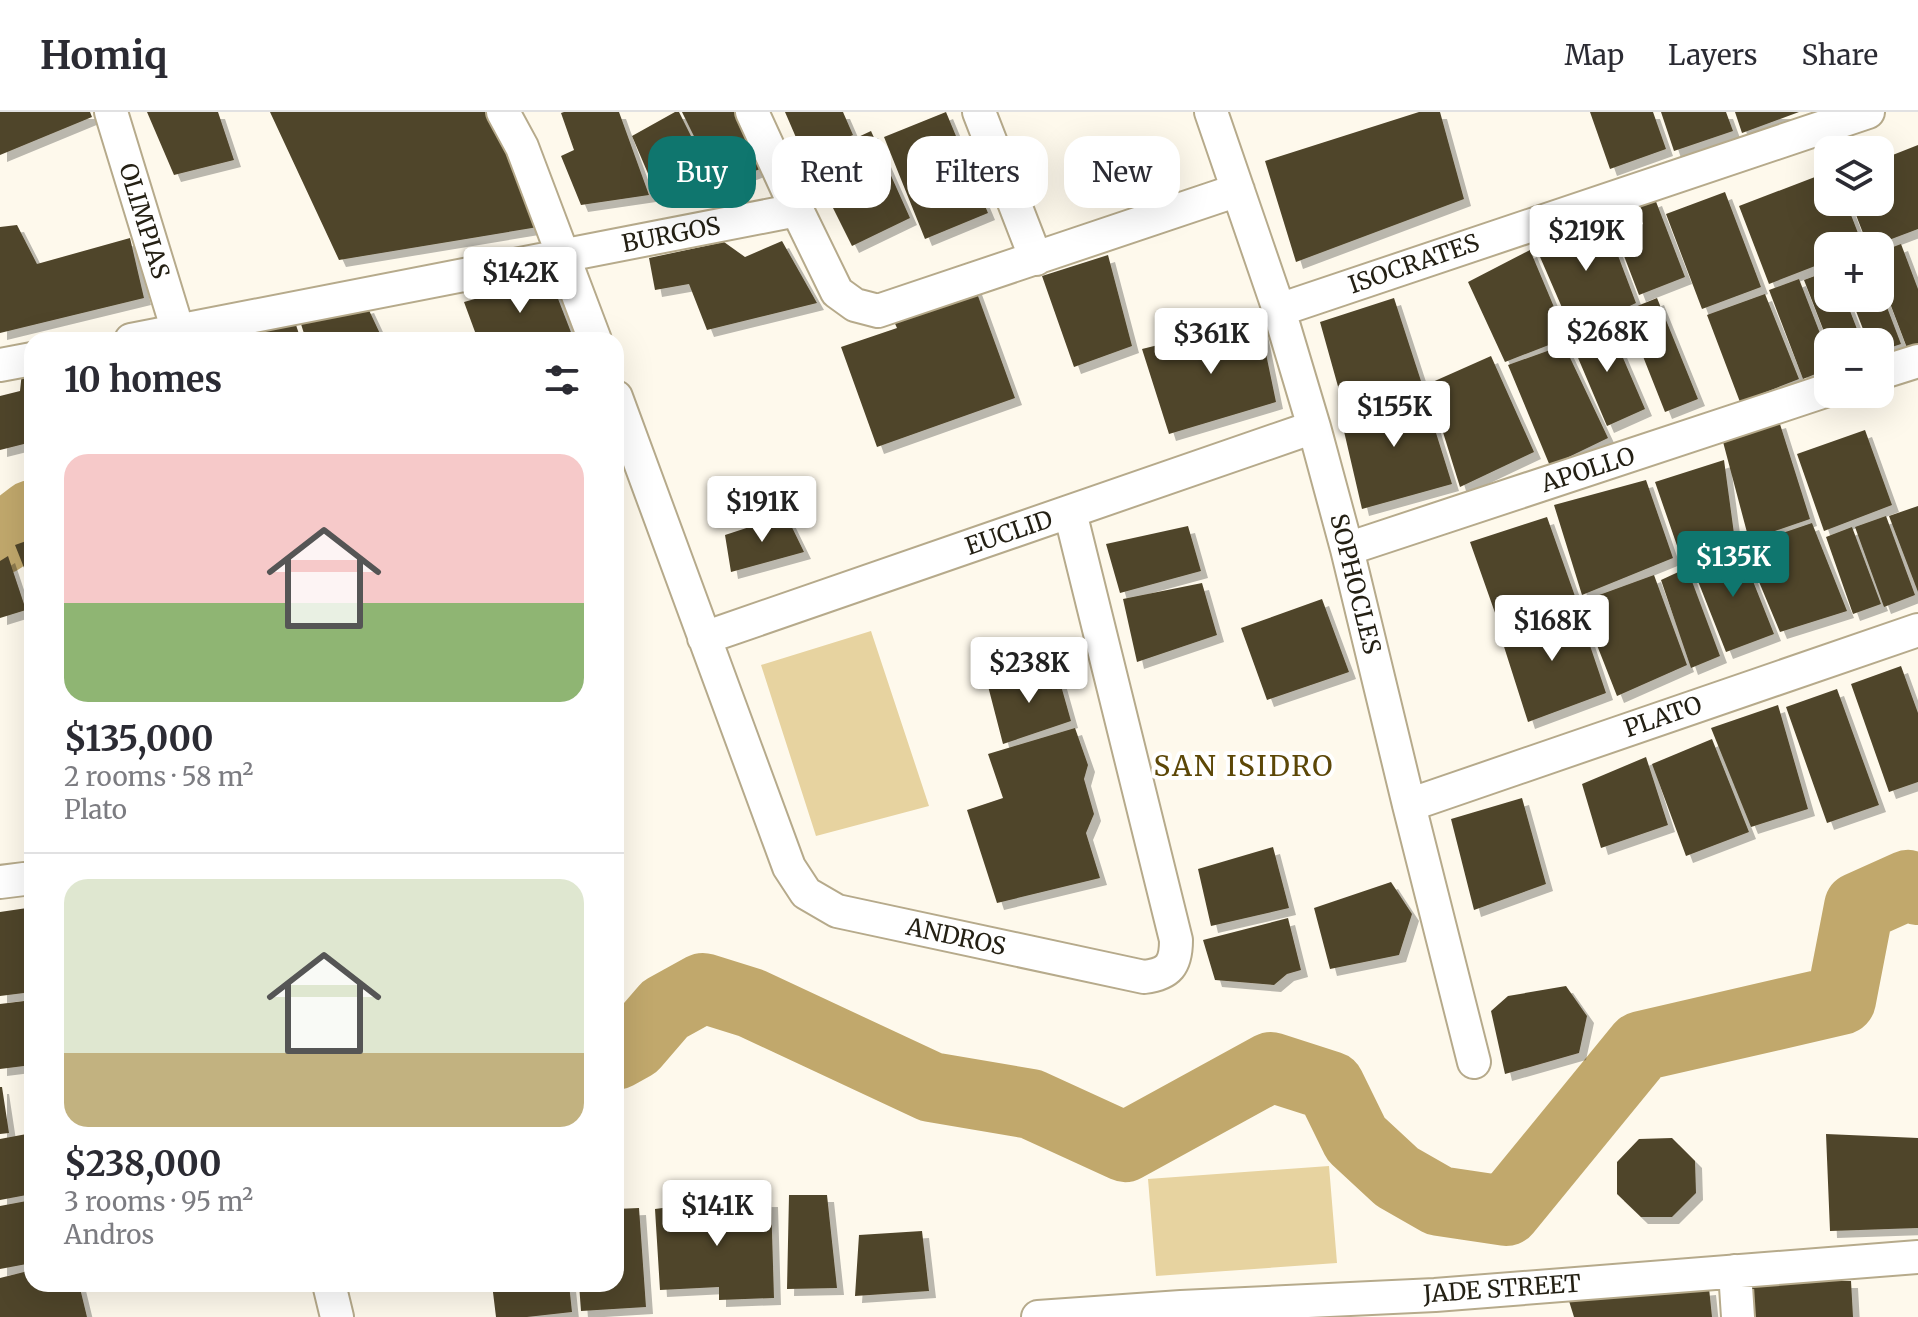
<!DOCTYPE html>
<meta charset="utf-8">
<style>
body{margin:0;font-family:Merriweather,serif;background:#f7f7f7;color:#2b2b33;height:100vh;display:flex;flex-direction:column;font-size:30px;white-space:nowrap}
*{box-sizing:border-box;margin:0}
p{font-size:26px;color:#7c7c81}
.icon{flex:none;width:44px;height:44px;fill:none;stroke:currentColor;stroke-width:2;stroke-linecap:round;stroke-linejoin:round}
.map{position:relative;flex:1;overflow:hidden}
.panel{position:absolute;left:24px;top:220px;width:600px;height:960px;display:flex;flex-direction:column;background:#fff;border-radius:24px;box-shadow:0 8px 32px #0002}
.panel>*{flex:none}
.banner{position:absolute;left:648px;top:24px;width:760px;height:72px;display:flex;gap:16px}
.buttons{position:absolute;left:1814px;top:24px;display:grid;gap:16px}
.buttons a{display:grid;place-items:center;width:80px;height:80px;border-radius:16px;background:#fff;box-shadow:0 8px 32px #0002;font-size:40px}
.price{position:absolute;translate:-50% -68px;padding:0 18px;border-radius:8px;background:#fff;color:#222;font-size:26px;line-height:52px;filter:drop-shadow(0 2px 4px #0008)}
.price::after{content:'';position:absolute;left:50%;top:48px;width:24px;height:18px;margin-left:-12px;background:inherit;clip-path:polygon(0 0,100% 0,50% 100%)}
.price.active{background:#0f766e;color:#fff}
ul{padding:0;list-style:none}
li{display:grid;align-content:center;gap:16px;height:424px;padding:0 40px}
li+li{border-top:2px solid #e1e1e2}
li span{display:grid;place-items:center;height:248px;border-radius:24px;color:#555}
li>.icon{margin-inline-start:auto}
span .icon{width:144px;height:144px;fill:#fffc;stroke-width:1}
li b{font-size:34px}
h2{display:flex;justify-content:space-between;align-items:center;height:96px;padding:0 40px;font-size:34px}
.tag{padding:0 28px;border-radius:24px;background:#fff;box-shadow:0 8px 32px #0002;font-size:28px;line-height:72px}
.tag.active{background:#0f766e;color:#fff}
header{display:flex;align-items:center;gap:48px;box-sizing:border-box;height:112px;padding:0 40px;background:#fff;border-bottom:2px solid #e1e1e2}
header strong{font-size:38px}
nav{display:flex;gap:44px;margin-inline-start:auto;font-size:28px}
.map>svg:first-child{display:block}
.green{fill:#e7d3a0}
.lines{fill:none;stroke-linecap:round;stroke-linejoin:round}
.river{stroke:#c1a86c;stroke-width:70}
.building{fill:#50452a;filter:url(#shadow)}
.street-casing{stroke:#b6aa8b;stroke-width:36}
.street{stroke:#fff;stroke-width:32}
.labels{text-anchor:middle;stroke-width:8;stroke-linejoin:round;paint-order:stroke}
.street-label{font-size:24px;fill:#242014;stroke:#fff}
.quarter-label{font-size:28px;letter-spacing:2px;fill:#5c4707;stroke:#fff}
</style>
<header>
<strong>Homiq</strong>
<nav><a>Map</a><a>Layers</a><a>Share</a></nav>
</header>
<div class="map">
<svg width="1918" height="1205" viewBox="0 0 1918 1205">
<defs>
<filter id="shadow"><feDropShadow dx="7" dy="7" stdDeviation="0" flood-color="#0004"/></filter>
</defs>
<rect width="100%" height="100%" fill="#fef9ec"/>
<path class="green" d="M 871,519 L 929,694 L 816,724 L 761,553 Z
M 1329,1054 L 1337,1151 L 1156,1164 L 1148,1067 Z"/>
<g class="lines">
<path class="river" d="M 0,428 L 32,403
M 616,943 L 634,933 L 665,897 L 703,876 L 751,891 L 931,975 L 1031,992 L 1125,1035 L 1271,955 L 1330,974 L 1356,1027 L 1397,1065 L 1439,1089 L 1506,1099 L 1641,934 L 1841,888 L 1859,795 L 1908,773 L 1918,778"/>
</g>
<path class="building" d="M 0,0 L 90,0 L 92,5 L 0,43 Z
M 147,0 L 218,0 L 234,48 L 174,63 Z
M 270,0 L 491,0 L 538,115 L 339,148 Z
M 564,0 L 619,0 L 649,83 L 581,93 L 561,44 L 574,38 L 561,1 Z
M 675,0 L 679,0 L 710,62 L 658,85 L 632,24 Z
M 682,0 L 741,0 L 765,55 L 718,73 Z
M 785,0 L 843,0 L 853,23 L 804,44 Z
M 946,0 L 988,101 L 925,127 L 884,25 Z
M 1419,0 L 1440,0 L 1464,87 L 1296,150 L 1265,49 Z
M 1590,0 L 1653,0 L 1666,37 L 1610,57 Z
M 1661,0 L 1726,0 L 1733,19 L 1674,39 Z
M 1735,0 L 1799,0 L 1742,21 Z
M 871,19 L 910,106 L 852,134 L 809,48 Z
M 1918,33 L 1918,117 L 1873,134 L 1868,134 L 1851,90 L 1880,90 L 1880,48 Z
M 1828,60 L 1828,90 L 1846,90 L 1863,134 L 1828,134 L 1828,149 L 1769,172 L 1739,94 Z
M 1725,80 L 1761,175 L 1702,197 L 1666,102 Z
M 1655,87 L 1685,165 L 1639,183 L 1616,123 L 1643,112 L 1636,94 Z
M 1603,104 L 1636,191 L 1573,221 L 1534,131 Z
M 17,113 L 37,152 L 130,126 L 144,186 L 0,221 L 0,115 Z
M 782,129 L 817,191 L 707,218 L 689,172 L 655,178 L 649,146 L 724,130 L 745,145 Z
M 1901,132 L 1918,177 L 1918,232 L 1907,236 L 1880,165 L 1880,140 Z
M 1530,138 L 1567,226 L 1505,250 L 1468,170 Z
M 1108,143 L 1132,234 L 1074,255 L 1042,164 Z
M 1828,159 L 1828,186 L 1845,186 L 1862,230 L 1828,230 L 1804,168 Z
M 550,166 L 574,228 L 478,228 L 464,190 Z
M 1799,167 L 1828,242 L 1828,257 L 1803,267 L 1769,178 Z
M 974,173 L 1015,286 L 877,335 L 841,235 L 897,216 L 891,203 Z
M 1880,177 L 1901,232 L 1880,239 L 1880,230 L 1868,230 L 1851,186 L 1880,186 Z
M 1765,182 L 1799,267 L 1740,290 L 1707,203 Z
M 1394,186 L 1421,269 L 1344,296 L 1320,210 Z
M 1657,186 L 1698,287 L 1665,300 L 1625,199 Z
M 367,194 L 383,228 L 306,228 L 301,212 Z
M 1259,208 L 1276,290 L 1169,322 L 1142,237 Z
M 1608,211 L 1645,297 L 1607,314 L 1570,227 Z
M 296,213 L 301,228 L 234,228 L 232,221 Z
M 1564,233 L 1608,326 L 1550,354 L 1508,253 Z
M 1491,244 L 1534,340 L 1460,375 L 1428,272 Z
M 32,259 L 32,330 L 0,338 L 0,284 L 20,279 L 22,260 Z
M 1421,273 L 1452,372 L 1362,397 L 1340,302 Z
M 1779,309 L 1810,407 L 1749,428 L 1722,326 Z
M 1865,318 L 1892,393 L 1824,419 L 1797,342 Z
M 1724,348 L 1735,429 L 1682,448 L 1655,370 Z
M 1646,368 L 1673,446 L 1582,483 L 1554,393 Z
M 1918,394 L 1918,480 L 1889,404 Z
M 786,403 L 804,440 L 731,460 L 725,423 Z
M 1886,404 L 1915,483 L 1884,495 L 1855,415 Z
M 1547,405 L 1576,487 L 1500,515 L 1470,430 Z
M 1812,411 L 1847,499 L 1780,520 L 1744,434 Z
M 1188,414 L 1201,459 L 1120,481 L 1106,432 Z
M 1852,415 L 1881,492 L 1853,502 L 1826,425 Z
M 32,427 L 32,476 L 15,433 Z
M 1739,434 L 1774,522 L 1726,540 L 1692,454 Z
M 8,444 L 26,498 L 0,506 L 0,449 Z
M 1687,456 L 1720,544 L 1691,556 L 1661,468 Z
M 1654,463 L 1687,553 L 1617,584 L 1580,490 Z
M 1202,471 L 1217,523 L 1137,550 L 1123,487 Z
M 1322,487 L 1349,560 L 1267,588 L 1241,516 Z
M 1576,492 L 1606,581 L 1528,610 L 1499,519 Z
M 1901,554 L 1918,601 L 1918,670 L 1889,680 L 1851,572 Z
M 1056,556 L 1071,609 L 1003,632 L 988,574 Z
M 1837,577 L 1879,693 L 1827,711 L 1786,595 Z
M 1778,593 L 1808,697 L 1751,715 L 1711,616 Z
M 1075,616 L 1088,653 L 1084,667 L 1094,702 L 1086,721 L 1100,766 L 997,791 L 967,698 L 1003,686 L 988,642 Z
M 1712,627 L 1749,720 L 1686,744 L 1652,652 Z
M 1646,645 L 1668,713 L 1601,736 L 1582,672 Z
M 1522,686 L 1546,772 L 1474,798 L 1451,707 Z
M 1273,735 L 1289,796 L 1211,814 L 1198,757 Z
M 1391,770 L 1412,802 L 1399,843 L 1330,857 L 1314,796 Z
M 27,796 L 32,828 L 32,880 L 0,884 L 0,800 Z
M 1288,806 L 1301,858 L 1287,862 L 1274,873 L 1215,868 L 1203,828 Z
M 1566,874 L 1587,904 L 1579,941 L 1505,962 L 1491,899 L 1508,884 Z
M 32,888 L 32,953 L 0,957 L 0,892 Z
M 0,975 L 2,975 L 9,1021 L 0,1022 Z
M 32,1021 L 32,1082 L 0,1088 L 0,1027 Z
M 1826,1022 L 1918,1026 L 1918,1116 L 1830,1119 Z
M 1672,1026 L 1695,1049 L 1696,1081 L 1672,1105 L 1641,1105 L 1617,1082 L 1617,1050 L 1639,1027 Z
M 789,1083 L 827,1083 L 837,1176 L 787,1177 Z
M 32,1088 L 32,1151 L 0,1157 L 0,1094 Z
M 771,1088 L 774,1186 L 719,1188 L 719,1175 L 660,1178 L 655,1097 L 716,1089 Z
M 639,1096 L 646,1195 L 581,1199 L 579,1172 L 616,1172 L 616,1097 Z
M 922,1119 L 929,1179 L 855,1184 L 859,1123 Z
M 32,1158 L 32,1172 L 79,1172 L 87,1205 L 0,1205 L 0,1166 Z
M 1750,1169 L 1851,1169 L 1853,1205 L 1753,1205 Z
M 492,1172 L 569,1172 L 572,1200 L 527,1205 L 496,1205 Z
M 1709,1176 L 1712,1205 L 1574,1205 L 1569,1189 Z"/>
<g class="lines">
<g class="street-casing">
<path id="street" d="M 111,0 L 178,219
M 503,0 L 522,35 L 595,228
M 752,0 L 797,98
M 979,0 L 1036,147
M 1211,0 L 1279,198 L 1314,315 L 1347,437 L 1409,693 L 1474,950
M 1279,198 L 1868,0
M 131,228 L 797,98 L 837,180 L 855,193 L 878,199 L 1238,78
M 0,253 L 32,247
M 1880,261 L 1918,249
M 616,285 L 789,755 L 806,781 L 837,799 L 1144,865 C 1169,862 1176,853 1176,828 L 1070,400
M 1347,437 L 1828,278
M 704,526 L 1314,315
M 1409,693 L 1918,518
M 0,770 L 24,767
M 1735,1159 L 1738,1205
M 329,1172 L 337,1205
M 1038,1205 L 1181,1195 L 1435,1183 L 1918,1145"/>
</g>
<use href="#street" class="street"/>
</g>
<g class="labels">
<g class="street-label">
<text transform="translate(144 109) rotate(73)" y="8">OLIMPIAS</text>
<text transform="translate(671 123) rotate(-11)" y="8">BURGOS</text>
<text transform="translate(1414 152) rotate(-19)" y="8">ISOCRATES</text>
<text transform="translate(1588 358) rotate(-18)" y="8">APOLLO</text>
<text transform="translate(1009 421) rotate(-19)" y="8">EUCLID</text>
<text transform="translate(1355 472) rotate(76)" y="8">SOPHOCLES</text>
<text transform="translate(1663 605) rotate(-19)" y="8">PLATO</text>
<text transform="translate(956 825) rotate(12)" y="8">ANDROS</text>
<text transform="translate(1502 1177) rotate(-4)" y="8">JADE STREET</text>
</g>
<g class="quarter-label">
<text x="1244" y="664">SAN ISIDRO</text>
</g>
</g>
</svg>
<div class="buttons">
<a><svg class="icon" aria-label="layers" viewBox="0 0 24 24"><path d="M12 4l9 5-9 5-9-5zM3 14l9 5 9-5"/></svg></a>
<a>+</a>
<a>−</a>
</div>
<b class="price" style="left:1586px;top:161px">$219K</b>
<b class="price" style="left:520px;top:203px">$142K</b>
<b class="price" style="left:1607px;top:262px">$268K</b>
<b class="price" style="left:1211px;top:264px">$361K</b>
<b class="price" style="left:1394px;top:337px">$155K</b>
<b class="price" style="left:762px;top:432px">$191K</b>
<b class="price active" style="left:1733px;top:487px">$135K</b>
<b class="price" style="left:1552px;top:551px">$168K</b>
<b class="price" style="left:1029px;top:593px">$238K</b>
<b class="price" style="left:717px;top:1136px">$141K</b>
<div class="banner">
<a class="tag active">Buy</a>
<a class="tag">Rent</a>
<a class="tag">Filters</a>
<a class="tag">New</a>
</div>
<section class="panel">
<h2>10 homes<svg class="icon" aria-label="filters" viewBox="0 0 24 24"><path d="M4 7h16M4 17h16"/><circle cx="9" cy="7" r="2"/><circle cx="15" cy="17" r="2"/></svg></h2>
<ul>
<li><span style="background:linear-gradient(#f6c9c9 60%,#8fb573 0)"><svg class="icon" aria-label="home" viewBox="0 0 24 24"><path d="M3 11l9-7 9 7M6 9v11h12V9"/></svg></span><div><b>$135,000</b><p>2 rooms · 58 m²</p><p>Plato</p></div></li>
<li><span style="background:linear-gradient(#dfe7d0 70%,#c2b280 0)"><svg class="icon" aria-label="home" viewBox="0 0 24 24"><path d="M3 11l9-7 9 7M6 9v11h12V9"/></svg></span><div><b>$238,000</b><p>3 rooms · 95 m²</p><p>Andros</p></div></li>
</ul>
</section>
</div>
